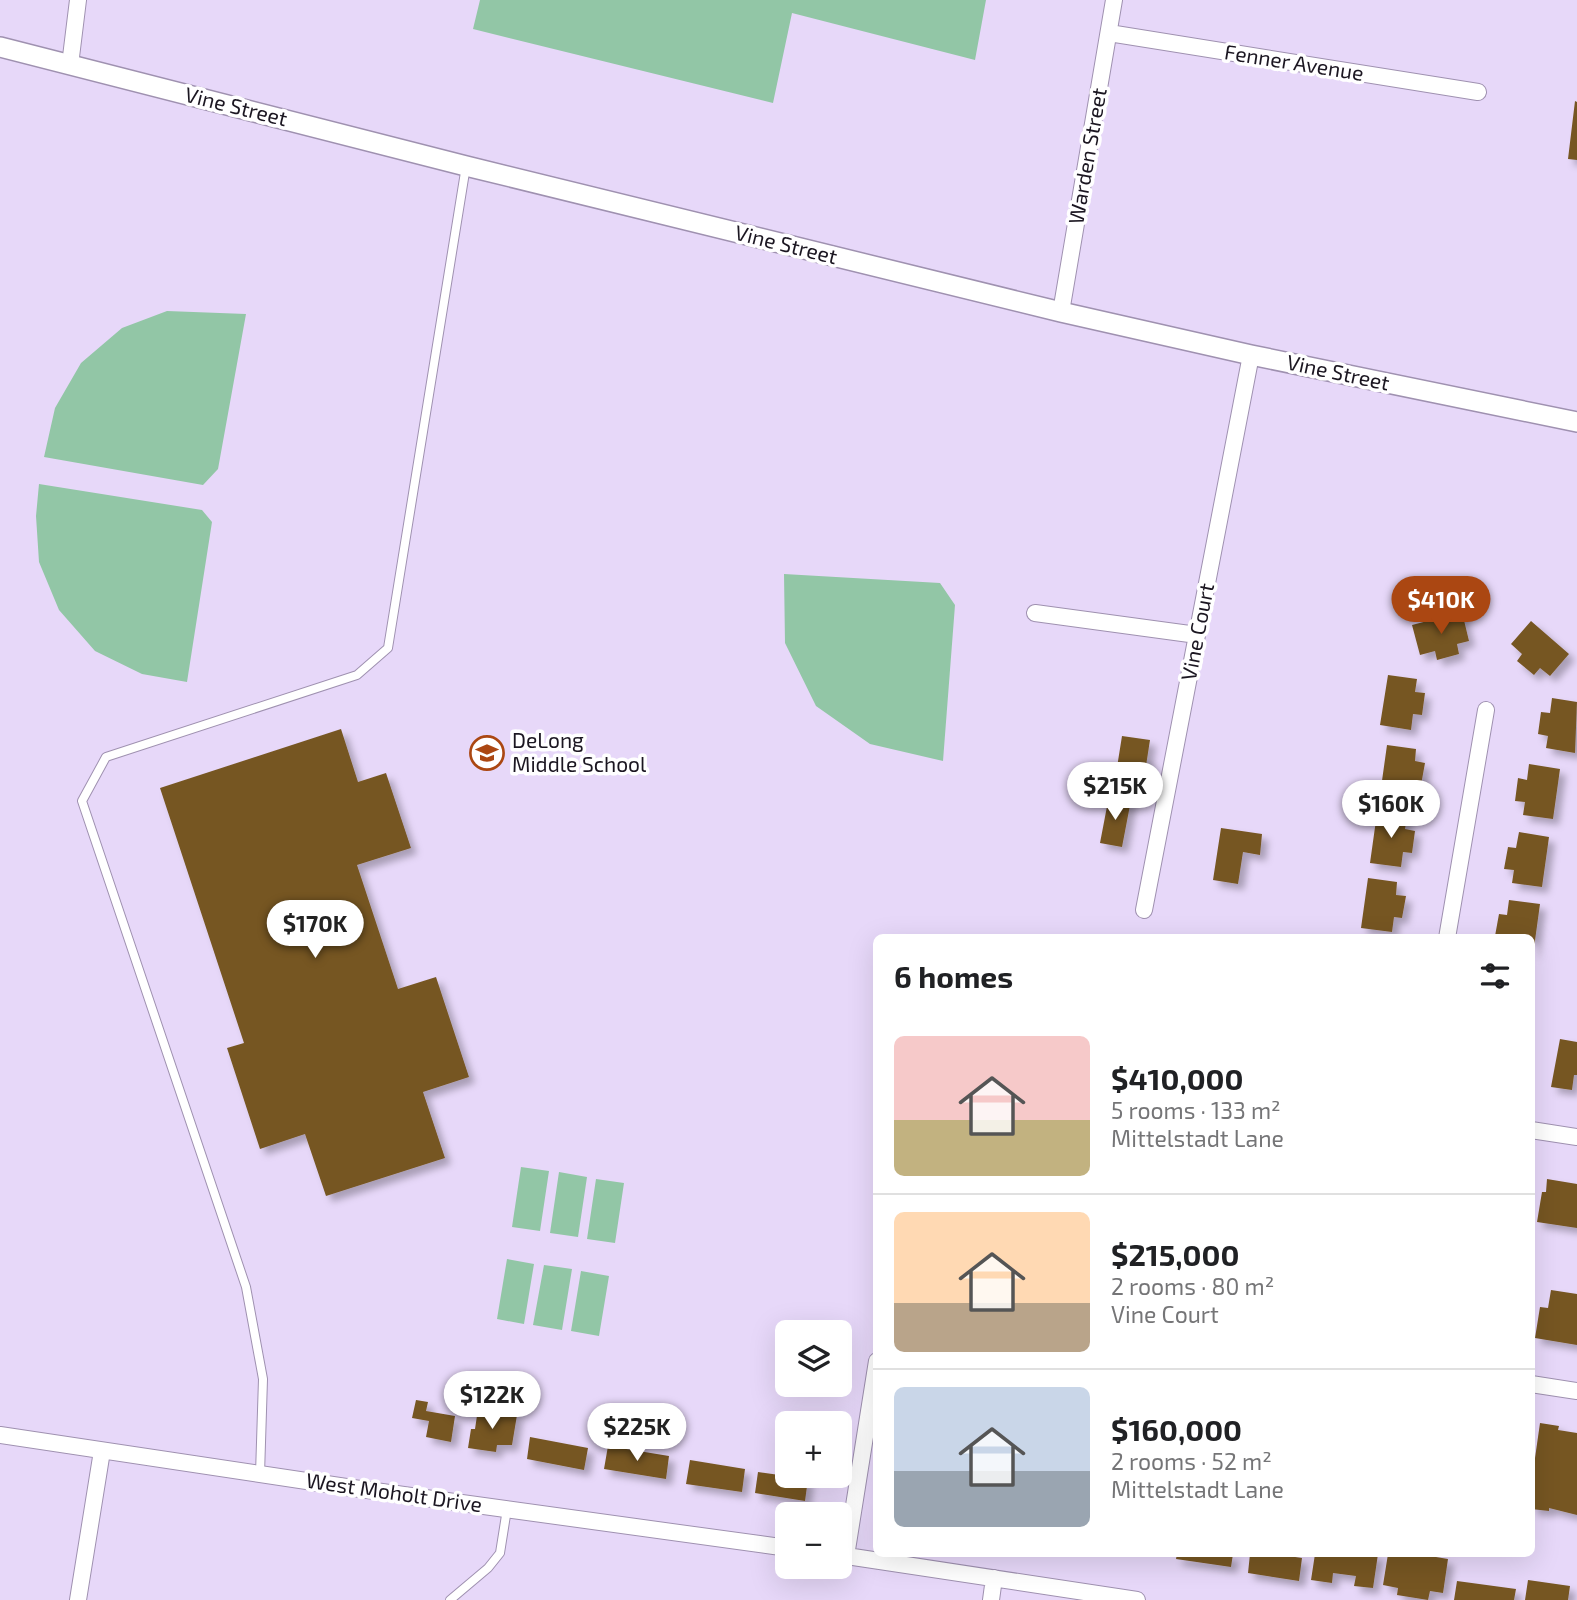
<!DOCTYPE html>
<meta charset="utf-8">
<style>
body{margin:0;font-family:"Exo 2",sans-serif;background:#f6f6f6;color:#202124;height:100vh;display:flex;flex-direction:column;font-size:26px;white-space:nowrap}
*{box-sizing:border-box;margin:0}
p{font-size:23px;color:#757577}
.icon{flex:none;width:38px;height:38px;fill:none;stroke:currentColor;stroke-width:2;stroke-linecap:round;stroke-linejoin:round}
.map{position:relative;flex:1;overflow:hidden}
.drawer{position:absolute;left:873px;top:934px;width:662px;height:623px;display:flex;flex-direction:column;background:#fff;border-radius:10px;box-shadow:0 7px 28px #0002}
.drawer>*{flex:none}
.tools{position:absolute;left:775px;top:1320px;display:grid;gap:14px}
.tools a{display:grid;place-items:center;width:77px;height:77px;border-radius:10px;background:#fff;box-shadow:0 7px 28px #0002;font-size:35px}
.price{position:absolute;translate:-50% -60px;padding:0 16px;border-radius:24px;background:#fff;color:#222;font-size:23px;line-height:46px;filter:drop-shadow(0 2px 4px #0008)}
.price::after{content:'';position:absolute;left:50%;top:42px;width:21px;height:16px;margin-left:-10px;background:inherit;clip-path:polygon(0 0,100% 0,50% 100%)}
.price.active{background:#ab4712;color:#fff}
ul{padding:0;list-style:none}
li{display:flex;align-items:center;gap:21px;height:175px;padding:0 21px}
li+li{border-top:2px solid #e0e0e0}
li span{display:grid;place-items:center;flex:none;width:196px;height:140px;border-radius:10px;color:#555}
li>.icon{margin-inline-start:auto}
span .icon{width:84px;height:84px;fill:#fffc;stroke-width:1}
li b{font-size:30px}
h2{display:flex;justify-content:space-between;align-items:center;height:84px;padding:0 21px;font-size:30px}
.map>svg:first-child{display:block}
.green{fill:#92c6a6}
.building{fill:#765623;filter:url(#shadow)}
.lines{fill:none;stroke-linecap:round;stroke-linejoin:round}
.service-casing{stroke:#9f91b0;stroke-width:10}
.minor-casing{stroke:#9f91b0;stroke-width:18}
.tertiary-casing{stroke:#9f91b0;stroke-width:22}
.service{stroke:#fff;stroke-width:8}
.minor{stroke:#fff;stroke-width:16}
.tertiary{stroke:#fff;stroke-width:19}
.labels{text-anchor:middle;stroke-width:7;stroke-linejoin:round;paint-order:stroke}
.street-label{font-size:21px;fill:#1b1621;stroke:#fff}
.poi-label{font-size:21px;fill:#1b1621;stroke:#fff;text-anchor:start}
</style>
<div class="map">
<svg width="1577" height="1600" viewBox="0 0 1577 1600">
<defs>
<filter id="shadow"><feDropShadow dx="6" dy="6" stdDeviation="3.5" flood-color="#0004"/></filter>
</defs>
<rect width="100%" height="100%" fill="#e7d8f9"/>
<path class="green" d="M 480,0 L 986,0 L 975,60 L 792,13 L 773,103 L 473,29 Z
M 167,311 L 246,314 L 218,469 L 203,485 L 44,457 L 55,408 L 81,363 L 122,328 Z
M 39,484 L 202,510 L 212,522 L 187,682 L 142,674 L 95,651 L 59,610 L 39,562 L 36,516 Z
M 784,574 L 940,583 L 955,605 L 943,761 L 870,744 L 816,706 L 785,643 Z
M 521,1167 L 549,1171 L 540,1231 L 512,1227 Z
M 559,1172 L 587,1177 L 578,1237 L 550,1233 Z
M 596,1179 L 624,1183 L 615,1243 L 587,1239 Z
M 507,1259 L 534,1264 L 524,1324 L 497,1319 Z
M 544,1265 L 572,1269 L 562,1330 L 533,1325 Z
M 581,1271 L 609,1276 L 599,1336 L 571,1331 Z"/>
<path class="building" d="M 1575,101 L 1577,102 L 1577,160 L 1568,159 Z
M 1462,612 L 1469,641 L 1457,644 L 1459,654 L 1437,660 L 1435,651 L 1420,655 L 1412,625 Z
M 1531,621 L 1569,654 L 1550,676 L 1540,668 L 1534,675 L 1517,661 L 1522,654 L 1511,644 Z
M 1388,675 L 1417,679 L 1415,692 L 1425,693 L 1422,715 L 1413,714 L 1411,730 L 1380,725 Z
M 1552,698 L 1577,702 L 1575,753 L 1546,748 L 1548,736 L 1538,734 L 1541,712 L 1550,713 Z
M 341,729 L 358,782 L 386,773 L 411,848 L 357,865 L 398,989 L 436,977 L 469,1077 L 423,1092 L 445,1158 L 326,1196 L 305,1134 L 260,1149 L 227,1048 L 244,1043 L 160,788 Z
M 1122,736 L 1150,740 L 1143,785 L 1115,780 Z
M 1387,745 L 1416,749 L 1415,761 L 1425,763 L 1421,785 L 1413,784 L 1410,799 L 1380,795 Z
M 1529,764 L 1560,769 L 1553,819 L 1523,815 L 1525,802 L 1515,801 L 1518,778 L 1527,780 Z
M 1109,796 L 1131,800 L 1122,847 L 1100,843 Z
M 1377,813 L 1407,817 L 1405,829 L 1415,831 L 1412,853 L 1403,852 L 1401,867 L 1370,863 Z
M 1221,828 L 1262,834 L 1260,855 L 1243,852 L 1238,884 L 1213,880 Z
M 1519,832 L 1549,837 L 1542,887 L 1512,883 L 1514,870 L 1504,869 L 1508,847 L 1516,848 Z
M 1368,878 L 1397,882 L 1396,895 L 1406,896 L 1402,918 L 1394,917 L 1392,932 L 1361,928 Z
M 1509,900 L 1540,904 L 1533,955 L 1531,938 L 1495,936 L 1499,914 L 1507,915 Z
M 1560,1039 L 1577,1042 L 1577,1075 L 1574,1075 L 1572,1090 L 1551,1087 Z
M 1547,1179 L 1577,1184 L 1577,1228 L 1537,1222 L 1542,1192 L 1546,1192 Z
M 1551,1290 L 1577,1294 L 1577,1345 L 1535,1338 L 1540,1307 L 1548,1308 Z
M 416,1400 L 428,1402 L 426,1411 L 455,1416 L 451,1442 L 426,1437 L 429,1421 L 412,1418 Z
M 478,1409 L 517,1415 L 512,1445 L 497,1445 L 496,1452 L 468,1448 L 471,1429 L 475,1429 Z
M 1540,1423 L 1559,1426 L 1558,1430 L 1577,1433 L 1577,1515 L 1549,1508 L 1549,1511 L 1531,1509 L 1531,1457 L 1535,1458 Z
M 530,1437 L 588,1448 L 584,1470 L 527,1459 Z
M 608,1446 L 669,1456 L 666,1479 L 604,1469 Z
M 690,1460 L 745,1469 L 742,1492 L 686,1484 Z
M 758,1472 L 808,1479 L 805,1501 L 755,1493 Z
M 1177,1554 L 1233,1554 L 1231,1567 L 1176,1559 Z
M 1250,1554 L 1275,1554 L 1302,1558 L 1299,1581 L 1248,1573 Z
M 1315,1554 L 1378,1554 L 1373,1588 L 1354,1586 L 1356,1576 L 1333,1573 L 1332,1583 L 1311,1580 Z
M 1388,1554 L 1418,1554 L 1448,1559 L 1443,1593 L 1430,1591 L 1428,1600 L 1397,1595 L 1398,1588 L 1383,1585 Z
M 1528,1580 L 1570,1586 L 1568,1600 L 1525,1600 Z
M 1457,1581 L 1516,1589 L 1514,1600 L 1454,1600 Z"/>
<g class="lines">
<g class="service-casing">
<path id="service" d="M 260,1474 L 263,1379 L 246,1287 L 82,801 L 106,757 L 357,675 L 388,648 L 466,166
M 450,1600 L 488,1568 L 500,1553 L 507,1509"/>
</g>
<g class="minor-casing">
<path id="minor" d="M 1109,33 L 1478,92
M 70,65 L 78,0
M 1061,312 L 1114,0
M 1035,613 L 1197,635
M 1144,910 L 1251,355
M 1447,938 L 1486,710
M 1531,1130 L 1577,1137
M 1531,1384 L 1577,1391
M 0,1435 L 353,1488 L 788,1548
M 840,1555 L 1137,1600
M 846,1556 L 877,1361
M 78,1600 L 102,1451
M 991,1600 L 994,1578"/>
</g>
<g class="tertiary-casing">
<path id="tertiary" d="M 0,47 L 466,166 L 1061,312 L 1251,355 L 1577,422"/>
</g>
<use href="#service" class="service"/>
<use href="#minor" class="minor"/>
<use href="#tertiary" class="tertiary"/>
</g>
<defs>
<g id="school-ring" transform="scale(1.75)"><circle r="9.5" fill="#fff" stroke="#ab4712" stroke-width="1.5"/><path d="M0-5L7-2L0 1L-7-2ZM-4 1L0 2.5L4 1V4Q0 6-4 4Z" fill="#ab4712"/></g>
</defs>
<g fill-rule="evenodd">
<use href="#school-ring" x="487" y="753"/>
</g>
<g class="labels">
<g class="street-label">
<text transform="translate(1294 63) rotate(9)" y="7">Fenner Avenue</text>
<text transform="translate(236 107) rotate(14)" y="7">Vine Street</text>
<text transform="translate(1088 156) rotate(-80)" y="7">Warden Street</text>
<text transform="translate(786 245) rotate(14)" y="7">Vine Street</text>
<text transform="translate(1338 373) rotate(12)" y="7">Vine Street</text>
<text transform="translate(1198 632) rotate(-79)" y="7">Vine Court</text>
<text transform="translate(394 1493) rotate(8)" y="7">West Moholt Drive</text>
</g>
<g class="poi-label">
<text x="512" y="748">DeLong<tspan x="512" dy="24">Middle School</tspan></text>
</g>
</g>
</svg>
<div class="tools">
<a><svg class="icon" aria-label="layers" viewBox="0 0 24 24"><path d="M12 4l9 5-9 5-9-5zM3 14l9 5 9-5"/></svg></a>
<a>+</a>
<a>−</a>
</div>
<b class="price active" style="left:1441px;top:636px">$410K</b>
<b class="price" style="left:1115px;top:822px">$215K</b>
<b class="price" style="left:1391px;top:840px">$160K</b>
<b class="price" style="left:315px;top:960px">$170K</b>
<b class="price" style="left:492px;top:1431px">$122K</b>
<b class="price" style="left:637px;top:1463px">$225K</b>
<section class="drawer">
<h2>6 homes<svg class="icon" aria-label="filters" viewBox="0 0 24 24"><path d="M4 7h16M4 17h16"/><circle cx="9" cy="7" r="2"/><circle cx="15" cy="17" r="2"/></svg></h2>
<ul>
<li><span style="background:linear-gradient(#f6c9c9 60%,#c2b280 0)"><svg class="icon" aria-label="home" viewBox="0 0 24 24"><path d="M3 11l9-7 9 7M6 9v11h12V9"/></svg></span><div><b>$410,000</b><p>5 rooms · 133 m²</p><p>Mittelstadt Lane</p></div></li>
<li><span style="background:linear-gradient(#ffd9b3 65%,#b9a48a 0)"><svg class="icon" aria-label="home" viewBox="0 0 24 24"><path d="M3 11l9-7 9 7M6 9v11h12V9"/></svg></span><div><b>$215,000</b><p>2 rooms · 80 m²</p><p>Vine Court</p></div></li>
<li><span style="background:linear-gradient(#c9d6e8 60%,#9aa5b1 0)"><svg class="icon" aria-label="home" viewBox="0 0 24 24"><path d="M3 11l9-7 9 7M6 9v11h12V9"/></svg></span><div><b>$160,000</b><p>2 rooms · 52 m²</p><p>Mittelstadt Lane</p></div></li>
</ul>
</section>
</div>
